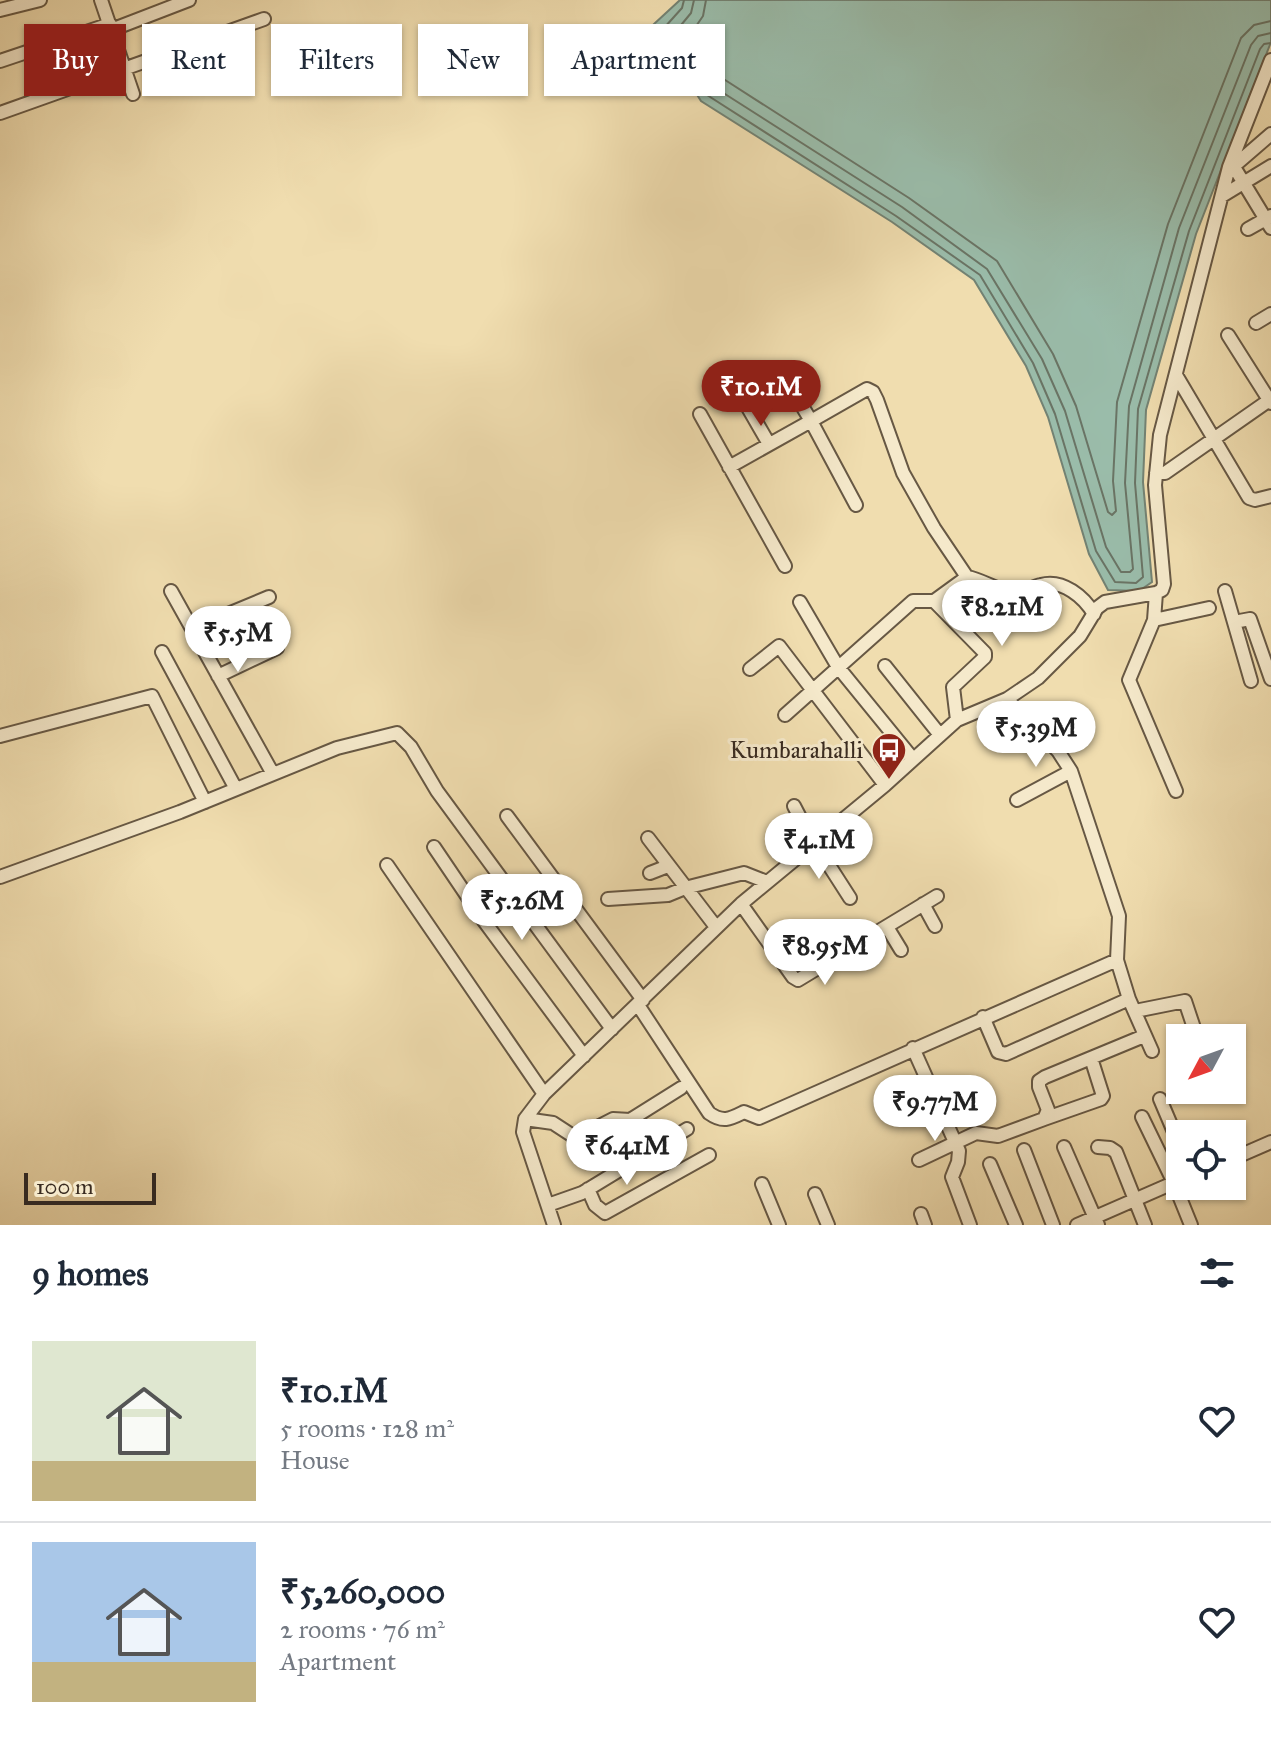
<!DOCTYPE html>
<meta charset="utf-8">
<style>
body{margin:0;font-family:"IM FELL Great Primer",serif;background:#f2f2f3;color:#1f2937;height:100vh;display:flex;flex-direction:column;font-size:30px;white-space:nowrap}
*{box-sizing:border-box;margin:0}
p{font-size:26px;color:#747a83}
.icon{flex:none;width:44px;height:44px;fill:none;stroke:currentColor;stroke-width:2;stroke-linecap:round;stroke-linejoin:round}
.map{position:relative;height:1225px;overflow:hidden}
.drawer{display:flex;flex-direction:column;background:#fff;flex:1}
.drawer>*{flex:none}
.guide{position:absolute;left:24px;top:24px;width:800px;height:72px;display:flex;gap:16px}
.needle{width:52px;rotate:229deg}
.fabs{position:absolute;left:1166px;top:1024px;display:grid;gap:16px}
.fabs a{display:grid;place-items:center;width:80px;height:80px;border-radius:0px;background:#fff;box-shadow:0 2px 6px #0004;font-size:40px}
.scale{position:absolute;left:24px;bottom:20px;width:132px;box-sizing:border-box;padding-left:8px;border:4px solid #392b20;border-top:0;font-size:22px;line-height:28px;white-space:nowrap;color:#392b20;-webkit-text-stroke:6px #f5e9cb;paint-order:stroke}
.price{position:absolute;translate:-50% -68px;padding:0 18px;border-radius:28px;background:#fff;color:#222;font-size:26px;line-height:52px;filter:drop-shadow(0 2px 4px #0008)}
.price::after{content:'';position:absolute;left:50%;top:48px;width:24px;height:18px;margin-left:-12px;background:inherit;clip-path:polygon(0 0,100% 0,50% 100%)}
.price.active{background:#8f2418;color:#fff}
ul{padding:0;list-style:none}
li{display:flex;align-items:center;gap:24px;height:200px;padding:0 32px}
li+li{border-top:2px solid #e0e1e3}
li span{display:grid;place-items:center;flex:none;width:224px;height:160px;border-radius:0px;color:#555}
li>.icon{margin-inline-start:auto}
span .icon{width:96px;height:96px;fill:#fffc;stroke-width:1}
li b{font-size:34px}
h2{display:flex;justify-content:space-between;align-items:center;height:96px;padding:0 32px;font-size:34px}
.pill{padding:0 28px;border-radius:0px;background:#fff;box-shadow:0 2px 6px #0004;font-size:28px;line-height:72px}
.pill.active{background:#8f2418;color:#fff}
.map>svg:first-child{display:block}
.water{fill:#9abcaa;stroke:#738273;stroke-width:2}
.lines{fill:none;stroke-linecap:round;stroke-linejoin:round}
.shore{stroke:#6a7465;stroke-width:2}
.minor-casing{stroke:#675844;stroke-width:16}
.minor{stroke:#f5e9cb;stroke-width:12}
.labels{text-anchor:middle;stroke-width:6;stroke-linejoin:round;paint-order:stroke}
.poi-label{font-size:24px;fill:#392b20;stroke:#f5e9cb;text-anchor:end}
</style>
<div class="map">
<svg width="1271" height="1225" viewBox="0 0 1271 1225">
<rect width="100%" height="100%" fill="#f0ddaf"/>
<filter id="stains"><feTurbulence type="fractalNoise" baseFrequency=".0025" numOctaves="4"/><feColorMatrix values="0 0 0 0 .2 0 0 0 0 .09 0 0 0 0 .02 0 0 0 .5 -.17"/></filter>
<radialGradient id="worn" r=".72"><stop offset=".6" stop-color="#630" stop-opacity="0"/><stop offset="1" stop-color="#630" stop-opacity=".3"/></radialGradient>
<path class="water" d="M 680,0 L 1271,0 L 1271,42 L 1196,234 L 1146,410 L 1143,482 L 1152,582 L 1139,591 L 1108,590 L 1089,554 L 1048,417 L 1026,366 L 974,280 L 892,222 L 701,101 L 653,25 Z"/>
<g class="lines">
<path class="shore" d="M 684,0 L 682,8 L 664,28 L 707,95 L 896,216 L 980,275 L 1033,363 L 1055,414 L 1096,551 L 1115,582 L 1136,583 L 1143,577 L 1135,483 L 1138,409 L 1189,231 L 1260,49 L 1264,44 L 1271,43
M 694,0 L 691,13 L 677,30 L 714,87 L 902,207 L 987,269 L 1042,359 L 1065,411 L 1106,547 L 1121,572 L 1130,572 L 1133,569 L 1125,483 L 1129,406 L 1179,228 L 1251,45 L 1258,36 L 1271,33
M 706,0 L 703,16 L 692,32 L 722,78 L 909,198 L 997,261 L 1053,354 L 1076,406 L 1108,512 L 1112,515 L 1116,511 L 1113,481 L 1117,402 L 1168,224 L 1241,38 L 1254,25 L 1271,21"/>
<g class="minor-casing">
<path id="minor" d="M 101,0 L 133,94
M 0,10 L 40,0
M 111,30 L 189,0
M 0,61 L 110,24
M 0,113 L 264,19
M 1231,162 L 1271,228
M 1234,166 L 1271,134
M 1222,196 L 1271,166
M 1248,229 L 1271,216
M 1256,323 L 1271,314
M 1228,335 L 1271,403
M 1176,375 L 1249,498 L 1255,500 L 1271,496
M 743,399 L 769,444
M 700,414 L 785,566
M 729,467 L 811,421 L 785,377
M 1156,473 L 1165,473 L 1271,399
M 967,577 C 982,580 995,589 1010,592 C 1022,595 1030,587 1041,585 C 1063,579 1084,597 1094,614
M 171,591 L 273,774
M 1225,591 L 1251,681
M 1156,593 L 1154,620 L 1129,680 L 1176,791
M 934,601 L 985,653 L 985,657 L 953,687 L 957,720
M 800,602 L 838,667 L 913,759
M 1154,620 L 1209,608
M 1234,622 L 1250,619 L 1271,679
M 192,629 L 269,597
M 162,652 L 236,789
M 885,666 L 940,735
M 750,669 L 779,646 L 885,785
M 218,676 L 277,648
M 1007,699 L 1058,751 L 1071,771 L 1119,916 L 1117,960 L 1129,999 L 1152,1051
M 785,715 L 913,601 L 934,601 L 967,577 L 934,528 L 903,473 L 877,400 L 873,392 L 867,389 L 811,421 L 856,505
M 0,736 L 152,696 L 205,802
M 1017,800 L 1071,771
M 794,806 L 807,831 L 850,898
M 507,816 L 643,1000
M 648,838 L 716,927
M 434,847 L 484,921 L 584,1056
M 387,865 L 544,1094
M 650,873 L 668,866
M 0,877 L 180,812 L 337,748 L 397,733 L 411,747 L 437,791 L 612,1029
M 608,899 L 668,895 L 685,888 L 744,873 L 767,882
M 741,904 L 793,977 L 798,980 L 937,896
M 923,904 L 935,926
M 887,927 L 901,950
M 638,1005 L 709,1113 C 723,1123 730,1119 744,1112 L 759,1118 L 1117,960
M 1135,1011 L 1185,1001 L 1195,1031
M 983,1017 L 998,1052 L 1006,1054 L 1129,999
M 913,1048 L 959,1151 L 958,1162 L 952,1177 L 970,1225
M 1160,1099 L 1180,1146
M 1142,1117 L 1174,1183 L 1191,1225
M 525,1119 L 553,1123 L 576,1138 L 613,1119 L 630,1120 L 681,1088
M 1044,1119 L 1101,1099 L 1103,1096 L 1091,1058
M 1064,1147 L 1098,1225
M 1098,1147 L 1110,1148 L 1116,1152 L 1145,1225
M 1024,1150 L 1053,1225
M 1232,1159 L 1271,1142
M 919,1160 L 976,1133 L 998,1136 L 1044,1119 L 1048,1110 L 1039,1087 L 1039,1081 L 1045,1077 L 1144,1036
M 990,1164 L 1016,1225
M 762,1184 L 779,1225
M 588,1189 L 595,1205 L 605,1213 L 709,1155
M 815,1194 L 828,1225
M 548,1205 L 582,1193 L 687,1129
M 921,1214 L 925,1225
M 554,1225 L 523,1132 L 525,1119 L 544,1094 L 741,904 L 885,785 L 957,720 L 1007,699 L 1038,678 L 1080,636 L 1097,608 L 1105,602 L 1156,593 L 1162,590 L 1164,584 L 1155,485 L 1160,435 L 1229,167 L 1271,60
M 1077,1225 L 1180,1180"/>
</g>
<use href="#minor" class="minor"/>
</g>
<defs>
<g id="bus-pin" transform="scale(1.8)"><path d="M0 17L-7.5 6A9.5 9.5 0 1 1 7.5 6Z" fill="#8f2418" stroke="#f5e9cb"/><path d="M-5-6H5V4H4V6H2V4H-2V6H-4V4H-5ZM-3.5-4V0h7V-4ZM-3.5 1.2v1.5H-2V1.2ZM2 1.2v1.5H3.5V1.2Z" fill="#fff"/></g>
</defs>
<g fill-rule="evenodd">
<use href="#bus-pin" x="889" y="750"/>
</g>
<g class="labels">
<g class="poi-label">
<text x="863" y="758">Kumbarahalli</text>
</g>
</g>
<rect width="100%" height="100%" filter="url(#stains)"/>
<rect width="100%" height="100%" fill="url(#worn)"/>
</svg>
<div class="fabs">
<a><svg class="needle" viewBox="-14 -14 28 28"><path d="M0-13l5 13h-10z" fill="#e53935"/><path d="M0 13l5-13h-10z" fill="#747a83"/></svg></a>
<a><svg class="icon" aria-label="locate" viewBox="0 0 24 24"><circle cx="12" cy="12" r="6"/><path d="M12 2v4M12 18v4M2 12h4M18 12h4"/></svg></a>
</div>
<div class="scale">100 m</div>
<b class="price active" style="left:761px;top:428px">₹10.1M</b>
<b class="price" style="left:1002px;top:648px">₹8.21M</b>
<b class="price" style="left:238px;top:674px">₹5.5M</b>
<b class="price" style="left:1036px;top:769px">₹5.39M</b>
<b class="price" style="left:819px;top:881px">₹4.1M</b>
<b class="price" style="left:522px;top:942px">₹5.26M</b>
<b class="price" style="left:825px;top:987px">₹8.95M</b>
<b class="price" style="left:935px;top:1143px">₹9.77M</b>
<b class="price" style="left:627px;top:1187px">₹6.41M</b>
<div class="guide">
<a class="pill active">Buy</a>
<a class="pill">Rent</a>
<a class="pill">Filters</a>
<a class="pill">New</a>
<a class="pill">Apartment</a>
</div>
</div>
<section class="drawer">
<h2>9 homes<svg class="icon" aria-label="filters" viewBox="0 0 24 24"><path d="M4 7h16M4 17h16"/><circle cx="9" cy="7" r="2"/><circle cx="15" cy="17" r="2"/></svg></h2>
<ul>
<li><span style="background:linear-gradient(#dfe7d0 75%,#c2b280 0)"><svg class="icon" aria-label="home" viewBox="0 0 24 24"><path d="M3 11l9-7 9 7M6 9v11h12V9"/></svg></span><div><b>₹10.1M</b><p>5 rooms · 128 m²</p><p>House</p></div><svg class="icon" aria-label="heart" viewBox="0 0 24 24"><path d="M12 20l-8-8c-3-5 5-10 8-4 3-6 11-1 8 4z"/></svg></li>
<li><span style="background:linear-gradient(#a9c7e8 75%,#c2b280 0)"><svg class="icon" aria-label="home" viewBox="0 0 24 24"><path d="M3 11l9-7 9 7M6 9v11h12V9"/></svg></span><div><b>₹5,260,000</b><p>2 rooms · 76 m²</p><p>Apartment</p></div><svg class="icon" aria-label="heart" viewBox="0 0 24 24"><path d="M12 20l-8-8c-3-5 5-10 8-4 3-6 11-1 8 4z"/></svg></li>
</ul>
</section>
